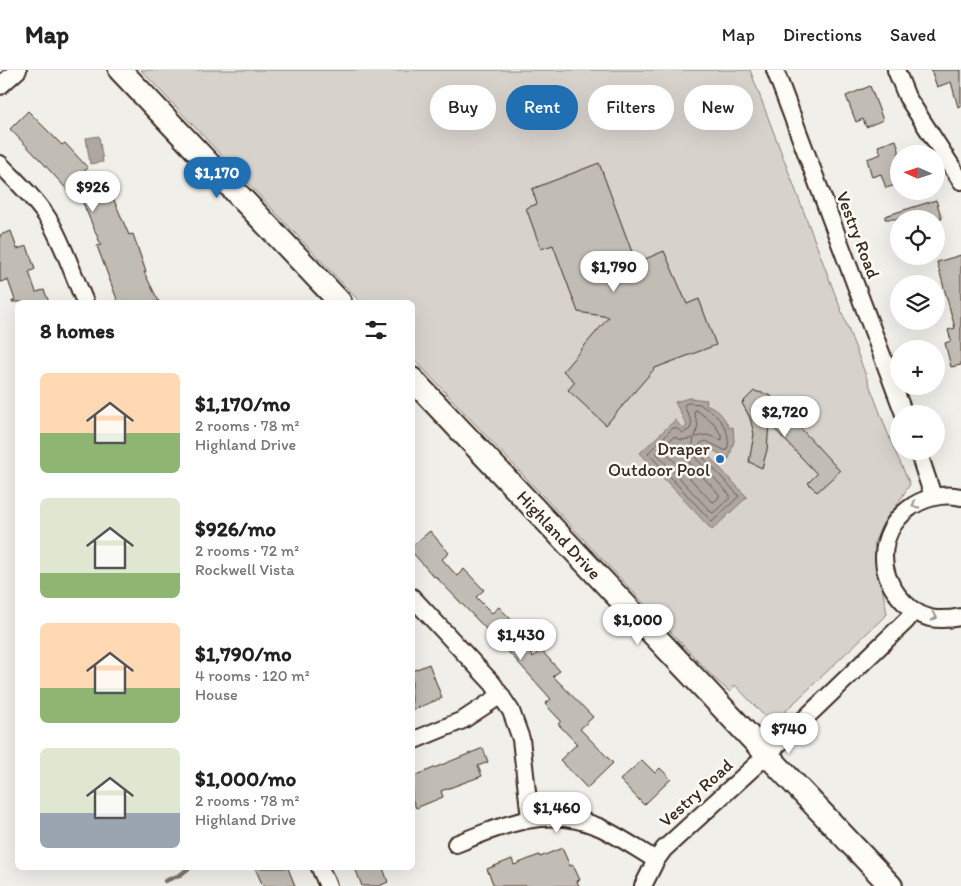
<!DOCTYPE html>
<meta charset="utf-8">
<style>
body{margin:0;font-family:Itim,sans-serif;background:#f6f6f6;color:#222;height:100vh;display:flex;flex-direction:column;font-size:19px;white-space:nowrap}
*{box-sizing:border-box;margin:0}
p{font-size:16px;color:#767676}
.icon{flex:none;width:28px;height:28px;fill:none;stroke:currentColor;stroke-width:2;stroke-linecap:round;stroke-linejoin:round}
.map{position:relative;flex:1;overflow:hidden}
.drawer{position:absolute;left:15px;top:230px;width:400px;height:570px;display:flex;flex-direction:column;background:#fff;border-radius:8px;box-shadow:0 5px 20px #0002}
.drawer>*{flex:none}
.hud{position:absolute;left:430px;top:15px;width:455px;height:45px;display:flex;gap:10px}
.needle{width:32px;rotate:273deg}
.tools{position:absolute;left:890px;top:75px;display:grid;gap:10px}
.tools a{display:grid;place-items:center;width:55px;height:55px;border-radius:50%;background:#fff;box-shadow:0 5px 20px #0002;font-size:25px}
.price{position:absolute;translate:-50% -42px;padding:0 11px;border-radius:18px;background:#fff;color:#222;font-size:16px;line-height:32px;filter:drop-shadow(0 1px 2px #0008)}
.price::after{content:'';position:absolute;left:50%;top:30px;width:15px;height:11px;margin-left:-8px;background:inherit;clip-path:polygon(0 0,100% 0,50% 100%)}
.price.selected{background:#1f6fb2;color:#fff}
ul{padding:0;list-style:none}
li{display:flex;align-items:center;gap:15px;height:125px;padding:0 25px}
li span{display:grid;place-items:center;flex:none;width:140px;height:100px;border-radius:8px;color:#555}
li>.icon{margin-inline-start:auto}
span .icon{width:60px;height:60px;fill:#fffc;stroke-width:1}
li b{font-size:21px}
h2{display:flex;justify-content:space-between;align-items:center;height:60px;padding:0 25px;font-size:21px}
.pill{padding:0 18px;border-radius:22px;background:#fff;box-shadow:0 5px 20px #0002;font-size:18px;line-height:45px}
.pill.selected{background:#1f6fb2;color:#fff}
header{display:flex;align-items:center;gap:30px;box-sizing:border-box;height:70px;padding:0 25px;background:#fff;border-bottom:1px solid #e0e0e0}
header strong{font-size:24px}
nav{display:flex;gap:28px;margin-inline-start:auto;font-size:18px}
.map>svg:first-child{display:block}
.green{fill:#d7d2cc;stroke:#897e75}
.water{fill:#aea69f;stroke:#80746b}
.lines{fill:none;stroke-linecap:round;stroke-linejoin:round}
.shore{stroke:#695c52;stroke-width:1}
.stream{stroke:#80746b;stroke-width:4.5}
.building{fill:#c1bcb4;stroke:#3b2a1e}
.minor-casing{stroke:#3b2a1e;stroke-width:20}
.secondary-casing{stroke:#3b2a1e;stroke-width:26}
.minor{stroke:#fdfcf7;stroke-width:16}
.secondary{stroke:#fdfcf7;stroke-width:22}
.oneway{stroke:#9c938a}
.poi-dot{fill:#1f6fb2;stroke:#fdfcf7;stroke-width:2}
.labels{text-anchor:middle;stroke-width:5;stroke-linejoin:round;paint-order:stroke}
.street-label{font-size:18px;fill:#3b2a1e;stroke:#fdfcf7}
.poi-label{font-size:18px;fill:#3b2a1e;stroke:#fdfcf7;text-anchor:end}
</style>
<header>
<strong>Map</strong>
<nav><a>Map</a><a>Directions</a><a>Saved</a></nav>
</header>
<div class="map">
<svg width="961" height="816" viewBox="0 0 961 816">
<rect width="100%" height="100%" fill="#f1efea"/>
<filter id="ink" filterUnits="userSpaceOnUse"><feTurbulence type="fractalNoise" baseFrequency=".02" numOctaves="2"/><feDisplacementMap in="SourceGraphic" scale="10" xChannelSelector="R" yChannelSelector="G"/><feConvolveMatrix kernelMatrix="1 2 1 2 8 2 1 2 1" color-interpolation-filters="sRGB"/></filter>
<g filter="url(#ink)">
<path class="green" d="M 141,0 L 750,0 L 893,377 L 910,414 L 874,472 L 887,544 L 772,654 L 735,615 L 730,622 L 715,609 L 413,288 L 412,232 L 360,232 Z"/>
<path class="water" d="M 99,66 L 103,92 L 90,94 L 86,68 Z
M 689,328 L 707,330 L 706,334 C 718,339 724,346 729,358 L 733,357 L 734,371 L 729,389 L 705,376 L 702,379 L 747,427 L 712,460 L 640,383 L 675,350 L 683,359 L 687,356 L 675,332 Z"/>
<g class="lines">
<path class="shore" d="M 690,333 L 700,334 C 704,338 708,339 713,343 C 723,351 733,368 726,381 L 706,371 L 701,373 L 698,378 L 699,383 L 739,426 L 712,452 L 648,383 L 673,358 L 676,358 L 683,363 L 690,359 L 692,353 L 684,336 L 685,334 Z
M 696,340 L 714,353 L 722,367 L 722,370 L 707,365 L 695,367 L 698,355 L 694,343 Z
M 674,367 L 682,370 L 694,368 L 692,379 L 694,386 L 730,425 L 730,428 L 713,443 L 711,442 L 657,384 L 657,382 Z
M 675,376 L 683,378 L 689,392 L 719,424 L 719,427 L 714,432 L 711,431 L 668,385 L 668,382 Z"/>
<path class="stream" d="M 165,811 L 180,805 L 189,798"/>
</g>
<path class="building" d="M 931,0 L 961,0 L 961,36 L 958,37 L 951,12 L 937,17 Z
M 870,16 L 883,50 L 866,57 L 863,49 L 856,52 L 846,26 Z
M 28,41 L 62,75 L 65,73 L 88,98 L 77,107 L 90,121 L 107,114 L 129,165 L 133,164 L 146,202 L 144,202 L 159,232 L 118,232 L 97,176 L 101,175 L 77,119 L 71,124 L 43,93 L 10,59 Z
M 896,70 L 899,80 L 899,114 L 886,118 L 881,104 L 872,107 L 867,89 L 881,84 L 878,76 Z
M 599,93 L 636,193 L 664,181 L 687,234 L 699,229 L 716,275 L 655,298 L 606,355 L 568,320 L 575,312 L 563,301 L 609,247 L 578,242 L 553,175 L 541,179 L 526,138 L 537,134 L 532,119 Z
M 936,130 L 942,149 L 885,149 L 885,146 Z
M 11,161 L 17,179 L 27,176 L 35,199 L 29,202 L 36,222 L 44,220 L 49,232 L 12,232 L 12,231 L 15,230 L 8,210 L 0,212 L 0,165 Z
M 961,185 L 961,295 L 951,297 L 945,273 L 951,271 L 948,260 L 955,258 L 937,192 Z
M 754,321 L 770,325 L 840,401 L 817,422 L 808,413 L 817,404 L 769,353 L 767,380 L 762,398 L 749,392 L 754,364 L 750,348 L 742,333 Z
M 430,461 L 449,483 L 442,489 L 457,506 L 464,499 L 484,520 L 476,527 L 492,543 L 499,537 L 524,563 L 517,569 L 533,587 L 541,580 L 560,601 L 553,606 L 593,647 L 580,659 L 613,693 L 587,718 L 560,690 L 577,674 L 558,654 L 561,651 L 545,634 L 551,629 L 517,591 L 435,506 L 434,507 L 412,482 L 412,476 Z
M 429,594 L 442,628 L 412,640 L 412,601 Z
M 483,678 L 488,692 L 478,696 L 482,706 L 441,721 L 443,727 L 416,738 L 412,729 L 412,707 Z
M 642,690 L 655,703 L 660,698 L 671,709 L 644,735 L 620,710 Z
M 562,778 L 570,796 L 573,795 L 580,810 L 577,811 L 579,816 L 494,816 L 487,799 L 512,789 L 514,795 L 539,785 L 540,787 Z
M 255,798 L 288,798 L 295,816 L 263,816 Z
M 355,798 L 383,798 L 388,812 L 379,816 L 362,816 Z"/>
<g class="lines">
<g class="minor-casing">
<path id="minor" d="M 775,0 L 904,344
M 896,0 L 907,27 L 961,111
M 0,16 L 18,0
M 0,94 C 17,112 36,129 49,150 C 64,175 73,205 85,232
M 918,381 L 933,426
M 961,427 C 923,419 884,447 884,487 C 884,514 905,541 930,548 C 940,550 951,549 961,547
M 412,527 L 493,614 L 511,641 L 521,669 L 530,748
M 412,671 L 463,650 L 501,625
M 456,774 C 503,755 549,735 599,757 C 619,766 637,779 656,790
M 320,798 L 328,816
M 643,816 L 656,790 L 664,779 L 767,685 L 906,551 L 914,541"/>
</g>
<g class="secondary-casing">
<path id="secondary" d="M 120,0 L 340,232
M 412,309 L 891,816"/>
</g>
<use href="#minor" class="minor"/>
<use href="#secondary" class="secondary"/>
</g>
<defs><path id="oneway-chevron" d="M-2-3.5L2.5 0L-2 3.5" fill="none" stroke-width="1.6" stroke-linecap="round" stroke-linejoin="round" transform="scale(1.25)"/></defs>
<g class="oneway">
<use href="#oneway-chevron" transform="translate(915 435) rotate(149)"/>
<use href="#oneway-chevron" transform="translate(934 547) rotate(12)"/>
</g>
</g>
<circle class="poi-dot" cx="720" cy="389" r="5"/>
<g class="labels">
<g class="street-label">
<text transform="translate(858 165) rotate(69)" y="6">Vestry Road</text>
<text transform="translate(559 465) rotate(47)" y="6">Highland Drive</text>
<text transform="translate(696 723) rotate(-42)" y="6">Vestry Road</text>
</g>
<g class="poi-label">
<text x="710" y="385">Draper<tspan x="710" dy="21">Outdoor Pool</tspan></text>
</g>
</g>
</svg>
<div class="tools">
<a><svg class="needle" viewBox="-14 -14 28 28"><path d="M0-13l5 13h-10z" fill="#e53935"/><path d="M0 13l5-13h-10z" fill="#767676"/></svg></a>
<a><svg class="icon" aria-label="locate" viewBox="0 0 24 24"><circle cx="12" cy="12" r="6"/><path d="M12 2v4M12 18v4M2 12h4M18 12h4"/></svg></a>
<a><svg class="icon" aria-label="layers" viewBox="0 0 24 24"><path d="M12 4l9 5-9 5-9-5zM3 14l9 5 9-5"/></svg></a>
<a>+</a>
<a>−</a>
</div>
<b class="price selected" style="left:217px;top:129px">$1,170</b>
<b class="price" style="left:93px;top:143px">$926</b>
<b class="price" style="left:614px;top:223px">$1,790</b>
<b class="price" style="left:785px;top:368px">$2,720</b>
<b class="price" style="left:638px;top:576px">$1,000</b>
<b class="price" style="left:521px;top:591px">$1,430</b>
<b class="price" style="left:789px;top:685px">$740</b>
<b class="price" style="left:557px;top:764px">$1,460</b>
<div class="hud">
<a class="pill">Buy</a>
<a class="pill selected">Rent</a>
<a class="pill">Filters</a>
<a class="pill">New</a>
</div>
<section class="drawer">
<h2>8 homes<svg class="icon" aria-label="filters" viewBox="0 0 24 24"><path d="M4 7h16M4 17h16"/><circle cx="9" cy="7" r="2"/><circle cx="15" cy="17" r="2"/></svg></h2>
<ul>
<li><span style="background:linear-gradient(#ffd9b3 60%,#8fb573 0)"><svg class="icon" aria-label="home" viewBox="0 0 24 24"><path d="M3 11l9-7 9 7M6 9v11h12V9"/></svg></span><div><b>$1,170/mo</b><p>2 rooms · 78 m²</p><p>Highland Drive</p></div></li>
<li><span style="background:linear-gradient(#dfe7d0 75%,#8fb573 0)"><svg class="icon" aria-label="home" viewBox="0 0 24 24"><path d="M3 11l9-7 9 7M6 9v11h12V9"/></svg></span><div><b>$926/mo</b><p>2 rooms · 72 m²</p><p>Rockwell Vista</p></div></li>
<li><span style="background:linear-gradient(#ffd9b3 65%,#8fb573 0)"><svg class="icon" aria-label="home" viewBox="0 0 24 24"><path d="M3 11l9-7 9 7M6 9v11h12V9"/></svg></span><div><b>$1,790/mo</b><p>4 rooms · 120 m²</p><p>House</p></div></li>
<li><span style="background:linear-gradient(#dfe7d0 65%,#9aa5b1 0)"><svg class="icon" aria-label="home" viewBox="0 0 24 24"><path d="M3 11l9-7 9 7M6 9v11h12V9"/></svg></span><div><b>$1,000/mo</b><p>2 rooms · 78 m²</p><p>Highland Drive</p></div></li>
</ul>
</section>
</div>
